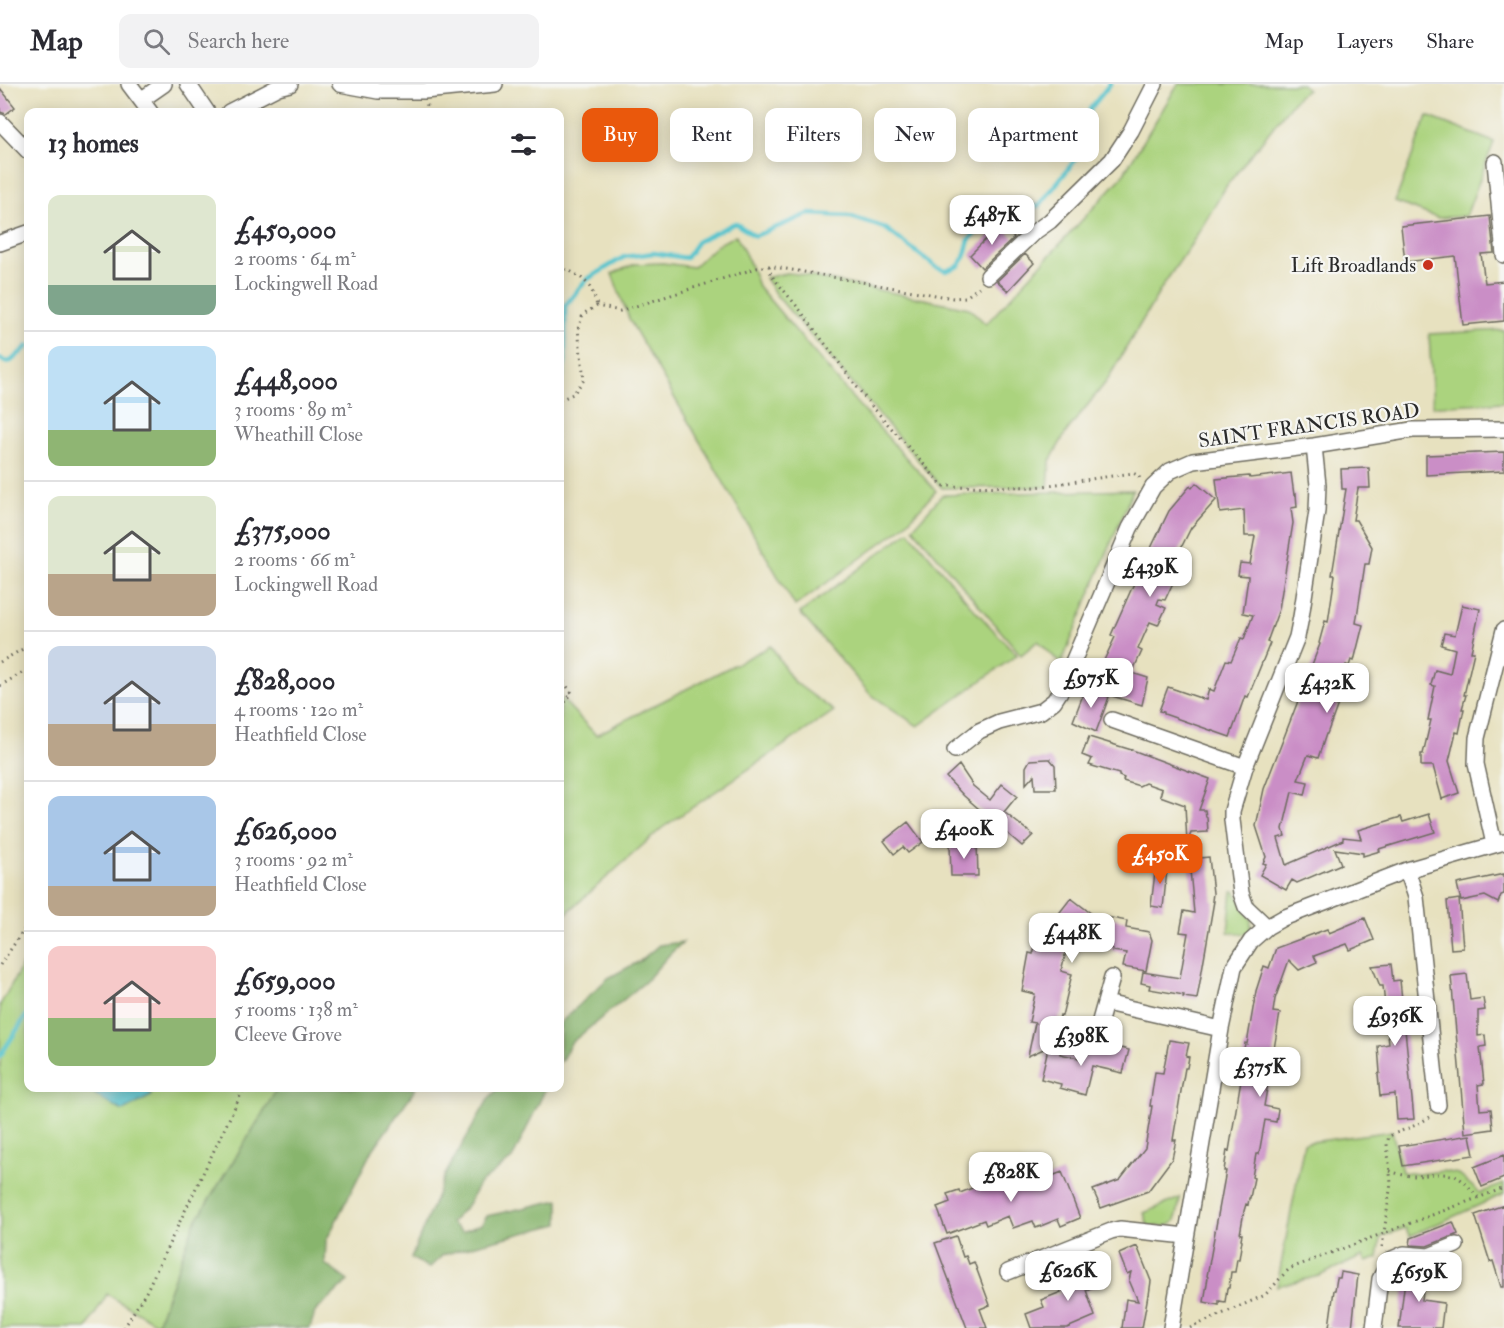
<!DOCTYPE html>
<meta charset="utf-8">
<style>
body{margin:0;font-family:"IM FELL Double Pica",serif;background:#f2f2f3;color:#2b2b33;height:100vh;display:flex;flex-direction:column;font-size:22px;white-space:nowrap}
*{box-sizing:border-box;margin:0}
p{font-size:20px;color:#7c7c81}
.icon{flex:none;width:33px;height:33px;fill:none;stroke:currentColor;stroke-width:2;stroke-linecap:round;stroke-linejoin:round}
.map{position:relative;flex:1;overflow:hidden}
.drawer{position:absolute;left:24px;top:24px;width:540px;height:984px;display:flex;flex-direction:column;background:#fff;border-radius:12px;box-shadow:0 3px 15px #0003}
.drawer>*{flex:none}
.hud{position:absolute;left:582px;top:24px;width:570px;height:54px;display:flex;gap:12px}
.price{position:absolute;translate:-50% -51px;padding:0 14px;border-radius:12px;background:#fff;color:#222;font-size:20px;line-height:39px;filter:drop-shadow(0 2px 3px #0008)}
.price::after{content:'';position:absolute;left:50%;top:36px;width:18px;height:14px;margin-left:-9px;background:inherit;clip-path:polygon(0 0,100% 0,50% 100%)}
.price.on{background:#ea580c;color:#fff}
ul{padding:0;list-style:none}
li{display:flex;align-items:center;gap:18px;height:150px;padding:0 24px}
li+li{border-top:2px solid #e1e1e2}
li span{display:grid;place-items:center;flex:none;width:168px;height:120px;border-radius:12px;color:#555}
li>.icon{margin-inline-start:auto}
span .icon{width:72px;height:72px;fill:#fffc;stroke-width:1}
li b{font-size:26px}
h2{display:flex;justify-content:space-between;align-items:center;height:72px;padding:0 24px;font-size:26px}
.pill{padding:0 21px;border-radius:12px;background:#fff;box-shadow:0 3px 15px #0003;font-size:21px;line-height:54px}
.pill.on{background:#ea580c;color:#fff}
header{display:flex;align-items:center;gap:36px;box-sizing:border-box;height:84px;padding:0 30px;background:#fff;border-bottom:2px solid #e1e1e2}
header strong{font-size:28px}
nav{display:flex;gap:33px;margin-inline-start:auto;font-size:21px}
.search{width:420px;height:54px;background:#f2f2f3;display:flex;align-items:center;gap:15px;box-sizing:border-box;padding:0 21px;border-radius:12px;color:#7c7c81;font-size:22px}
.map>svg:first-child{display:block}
.green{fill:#abd37e;stroke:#6b7f54;stroke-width:1.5}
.forest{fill:#88b56d;stroke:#5a704c;stroke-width:1.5}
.water{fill:#57c4ce;stroke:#41787c;stroke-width:1.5}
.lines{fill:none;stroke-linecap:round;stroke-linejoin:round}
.stream{stroke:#57c4ce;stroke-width:4.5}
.building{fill:#ca8ec6}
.minor-casing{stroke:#6d6b5f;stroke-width:18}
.path{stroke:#6d6b5f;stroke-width:3;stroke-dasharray:1.5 4.5;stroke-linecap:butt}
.minor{stroke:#fff;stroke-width:15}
.poi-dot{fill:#c8321e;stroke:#f6f6f2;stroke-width:2}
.labels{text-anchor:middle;stroke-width:4.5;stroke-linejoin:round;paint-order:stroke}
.poi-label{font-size:20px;fill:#2b2b2b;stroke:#f6f6f2;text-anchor:end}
.street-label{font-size:20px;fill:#2b2b2b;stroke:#f6f6f2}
</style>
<header>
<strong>Map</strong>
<div class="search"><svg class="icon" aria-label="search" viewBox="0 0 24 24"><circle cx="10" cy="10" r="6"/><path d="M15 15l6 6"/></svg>Search here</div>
<nav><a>Map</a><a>Layers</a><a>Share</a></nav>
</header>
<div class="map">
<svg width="1504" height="1244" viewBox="0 0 1504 1244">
<rect width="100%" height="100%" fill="#f6f6f2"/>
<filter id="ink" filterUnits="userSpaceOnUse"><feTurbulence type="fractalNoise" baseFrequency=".0167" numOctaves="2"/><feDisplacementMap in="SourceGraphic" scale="12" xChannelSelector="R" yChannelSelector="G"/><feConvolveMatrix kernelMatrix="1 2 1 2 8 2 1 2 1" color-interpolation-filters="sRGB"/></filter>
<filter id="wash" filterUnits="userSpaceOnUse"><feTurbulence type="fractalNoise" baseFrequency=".008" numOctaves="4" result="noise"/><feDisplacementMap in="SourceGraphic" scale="24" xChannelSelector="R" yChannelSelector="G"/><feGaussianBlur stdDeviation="1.35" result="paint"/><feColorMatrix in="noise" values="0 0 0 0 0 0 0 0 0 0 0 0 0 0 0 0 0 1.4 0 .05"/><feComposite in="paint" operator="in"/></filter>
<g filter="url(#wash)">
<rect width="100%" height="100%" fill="#e7e1bf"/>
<path class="green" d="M 1178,0 L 1302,0 L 1307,6 L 1297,13 L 1227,101 L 1192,159 L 1164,200 L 1106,298 L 1067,347 L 1050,377 L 1048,403 L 942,404 L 776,211 L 765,194 L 787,189 L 798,190 L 969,224 L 986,240 L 1121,94 Z
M 1427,32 L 1494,58 L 1466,132 L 1438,134 L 1395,118 Z
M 736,151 L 750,180 L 758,202 L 855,317 L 936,407 L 902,444 L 795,522 L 630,237 L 612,190 L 635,180 L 663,179 L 693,183 L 717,161 Z
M 1504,246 L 1504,318 L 1433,322 L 1429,250 Z
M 1133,406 L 1061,580 L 1038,557 L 1021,571 L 913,444 L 942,411 Z
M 909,447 L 971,522 L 1017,571 L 918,642 L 870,610 L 800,529 Z
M 771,562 L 793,597 L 834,627 L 662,744 L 560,835 L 560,613 L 596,651 Z
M 1232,807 L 1235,807 L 1251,836 L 1251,846 L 1247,850 L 1228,848 Z
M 28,871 L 28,1004 L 87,1004 L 103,1016 L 151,1012 L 150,1004 L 277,1004 L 265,1026 L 194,1140 L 157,1240 L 107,1210 L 87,1244 L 0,1244 L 0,921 Z
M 1392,1047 L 1402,1088 L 1418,1090 L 1443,1087 L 1458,1090 L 1480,1109 L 1504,1100 L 1504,1110 L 1410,1152 L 1405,1144 L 1381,1153 L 1378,1174 L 1366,1178 L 1363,1172 L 1319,1192 L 1277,1202 L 1304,1059 Z
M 1180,1114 C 1176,1139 1177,1145 1148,1142 L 1144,1129 Z"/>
<path class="forest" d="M 683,858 L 670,870 L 645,898 L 571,959 L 560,979 L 560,939 L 608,894 L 640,877 L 659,861 Z
M 277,1004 L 416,1004 L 370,1070 L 326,1157 L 325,1180 L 348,1197 L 315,1228 L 310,1244 L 157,1244 L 157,1240 L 194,1140 L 265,1026 Z
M 499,1004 L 546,1004 L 512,1075 L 479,1100 L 468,1120 L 451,1139 L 462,1148 L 482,1140 L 487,1132 L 559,1116 L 559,1140 L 476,1161 L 443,1171 L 429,1184 L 411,1174 L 445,1091 L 489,1014 Z"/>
<path class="water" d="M 87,1004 L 150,1004 L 151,1012 L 123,1027 L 103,1016 Z"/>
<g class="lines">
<path class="stream" d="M 0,274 L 5,278 L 11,277 L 28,262
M 560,304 L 565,277 L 565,222 L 586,196 L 624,173 L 654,169 L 686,174 L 698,157 L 735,139 L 755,152 L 809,130 L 848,132 L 885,144 L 936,183 L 946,187 L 959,182 L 964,174 L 969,156 L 1001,121 L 1018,116 L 1028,123 L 1039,122 L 1083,66 L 1090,25 L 1110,0
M 0,972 L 28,929"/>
</g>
<g id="blocks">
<path class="building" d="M 0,4 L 15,23 L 6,30 L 0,28 Z
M 1490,132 L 1494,169 L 1481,170 L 1485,199 L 1504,197 L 1504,237 L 1463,241 L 1455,172 L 1405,178 L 1401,142 Z
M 1001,140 L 1014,154 L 982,184 L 970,171 Z
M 1025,170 L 1034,179 L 1008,207 L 997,197 Z
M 1504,368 L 1504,387 L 1426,391 L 1426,371 Z
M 1369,384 L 1370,404 L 1358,404 L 1353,436 L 1356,436 L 1372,463 L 1369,480 L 1365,480 L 1356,539 L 1363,541 L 1354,577 L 1351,576 L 1349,582 L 1346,581 L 1337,603 L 1342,605 L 1339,611 L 1341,612 L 1327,650 L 1326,650 L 1318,674 L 1308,671 L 1298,696 L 1308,698 L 1305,711 L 1292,708 L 1283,745 L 1285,752 L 1278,754 L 1286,781 L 1343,756 L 1343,753 L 1361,755 L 1358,746 L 1401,733 L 1403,738 L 1429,730 L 1435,748 L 1379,765 L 1380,767 L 1363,772 L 1363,769 L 1335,765 L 1341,780 L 1297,799 L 1292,796 L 1286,806 L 1260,791 L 1266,780 L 1263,779 L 1266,773 L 1256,742 L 1264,705 L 1320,560 L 1319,559 L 1325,537 L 1328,538 L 1335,491 L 1332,491 L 1346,405 L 1342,405 L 1341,385 Z
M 1291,389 L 1294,411 L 1296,410 L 1297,423 L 1291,424 L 1293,439 L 1279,525 L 1267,558 L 1270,559 L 1248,613 L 1245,612 L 1230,653 L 1164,630 L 1164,628 L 1159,627 L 1168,603 L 1206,616 L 1209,605 L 1214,607 L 1226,576 L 1231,577 L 1241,554 L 1244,555 L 1253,531 L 1243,529 L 1248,494 L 1248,492 L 1238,491 L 1240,479 L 1250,480 L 1255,452 L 1245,452 L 1244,426 L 1220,429 L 1216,395 L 1249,392 L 1250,394 Z
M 1196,399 L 1216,416 L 1191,444 L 1179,468 L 1185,471 L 1182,477 L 1183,477 L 1165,516 L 1159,515 L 1157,520 L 1166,524 L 1158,541 L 1150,538 L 1138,565 L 1142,567 L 1132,589 L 1148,594 L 1142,621 L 1102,609 L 1097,591 L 1115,553 L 1111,551 L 1135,497 L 1169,427 L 1190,402 L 1192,404 Z
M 1462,521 L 1480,525 L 1471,568 L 1474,568 L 1464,611 L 1466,611 L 1462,625 L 1464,625 L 1459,649 L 1456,648 L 1449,677 L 1459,709 L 1442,715 L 1433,682 L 1421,682 L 1421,670 L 1423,670 L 1431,636 L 1428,636 L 1435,602 L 1431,601 L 1435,586 L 1450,590 L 1455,565 L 1441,561 L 1444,549 L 1455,551 Z
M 1086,603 L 1109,613 L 1096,648 L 1073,637 Z
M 1089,653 L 1135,667 L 1210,695 L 1199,726 L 1205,726 L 1206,733 L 1207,733 L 1208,748 L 1191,749 L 1187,759 L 1185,721 L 1160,712 L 1162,705 L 1145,699 L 1139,702 L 1123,697 L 1124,694 L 1119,692 L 1119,690 L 1089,681 L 1092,675 L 1082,671 Z
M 1047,675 L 1050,675 L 1055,681 L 1056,705 L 1035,705 L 1034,691 L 1026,700 L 1026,683 L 1030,676 Z
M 959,681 L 973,702 L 990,716 L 1002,700 L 1017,712 L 1004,728 L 1033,751 L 1022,762 L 964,712 L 946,693 Z
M 908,738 L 923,758 L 908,769 L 903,763 L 894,770 L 884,757 Z
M 950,759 L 977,759 L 978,792 L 951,792 Z
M 1209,773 L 1213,809 L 1212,817 L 1214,817 L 1197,915 L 1183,913 L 1184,911 L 1149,905 L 1150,901 L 1141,899 L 1143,888 L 1180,894 L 1188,849 L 1180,848 L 1184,827 L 1194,829 L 1189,775 Z
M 1168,777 L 1163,824 L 1151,822 L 1156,780 Z
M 1504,790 L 1504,810 L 1501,811 L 1498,819 L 1485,812 L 1461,817 L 1457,800 Z
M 1071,814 L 1092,830 L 1127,837 L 1126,844 L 1149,848 L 1152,856 L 1146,887 L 1123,883 L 1126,869 L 1112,867 L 1113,865 L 1105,863 L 1108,850 L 1085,847 L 1075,860 L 1069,856 L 1061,887 L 1072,890 L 1062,932 L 1060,931 L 1053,961 L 1028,972 L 1035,939 L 1029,938 L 1035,910 L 1022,907 L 1029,869 L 1033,870 L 1038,851 L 1040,851 L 1041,845 L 1046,846 Z
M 1459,815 L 1463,864 L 1451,865 L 1447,817 Z
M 1365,834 L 1374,856 L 1350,866 L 1347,860 L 1314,872 L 1317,878 L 1299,886 L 1289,876 L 1275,915 L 1273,928 L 1280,929 L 1273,971 L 1257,986 L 1270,988 L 1264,1022 L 1278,1025 L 1276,1038 L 1265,1036 L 1259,1070 L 1256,1070 L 1252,1093 L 1254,1094 L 1250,1114 L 1249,1114 L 1248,1121 L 1246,1120 L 1244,1127 L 1240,1150 L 1242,1150 L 1241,1155 L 1242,1156 L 1239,1175 L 1237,1175 L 1235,1188 L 1231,1188 L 1229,1204 L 1227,1204 L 1225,1218 L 1219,1217 L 1219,1221 L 1204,1218 L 1208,1193 L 1207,1192 L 1226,1087 L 1224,1087 L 1227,1066 L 1229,1067 L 1245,972 L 1243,971 L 1245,959 L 1247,960 L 1256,907 L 1264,882 L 1269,884 L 1276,864 L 1327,845 L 1329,849 Z
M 1391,880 L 1393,897 L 1400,896 L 1414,1035 L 1397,1036 L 1395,1010 L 1380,1012 L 1378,990 L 1380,989 L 1378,962 L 1389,960 L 1383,902 L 1380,902 L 1372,882 Z
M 1467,890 L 1470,916 L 1483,914 L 1485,926 L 1478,927 L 1478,952 L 1485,951 L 1486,962 L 1480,963 L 1484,1000 L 1478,1001 L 1480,1026 L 1491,1025 L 1493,1045 L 1465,1049 L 1451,892 Z
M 1169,956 L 1189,959 L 1186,972 L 1189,973 L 1187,984 L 1185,984 L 1181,1007 L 1173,1056 L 1176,1056 L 1172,1075 L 1148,1107 L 1101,1124 L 1093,1106 L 1120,1096 L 1145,1064 L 1152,1022 L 1150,1022 L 1155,988 L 1163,989 Z
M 1105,960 L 1129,966 L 1123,989 L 1092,982 L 1085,1011 L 1060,1004 L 1061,1000 L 1041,995 L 1048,964 L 1060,967 L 1060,970 L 1083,975 L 1085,966 L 1102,970 Z
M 1470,1051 L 1474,1071 L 1403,1082 L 1399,1062 Z
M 1504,1071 L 1504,1094 L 1482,1103 L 1474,1083 Z
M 1012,1088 L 1017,1099 L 1040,1090 L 1042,1096 L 1062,1088 L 1080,1134 L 1061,1142 L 1058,1135 L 1036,1144 L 1033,1137 L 1013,1144 L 1008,1132 L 986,1141 L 984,1136 L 947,1150 L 937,1123 L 950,1118 L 947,1110 L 959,1106 L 960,1109 Z
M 1504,1121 L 1504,1203 L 1501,1203 L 1493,1177 L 1490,1178 L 1475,1131 Z
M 1453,1138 L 1458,1150 L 1427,1162 L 1410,1161 L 1411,1154 Z
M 956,1152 L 963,1173 L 966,1172 L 969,1180 L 974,1178 L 990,1221 L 980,1225 L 987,1244 L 967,1244 L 935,1159 Z
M 1137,1162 L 1151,1197 L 1149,1211 L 1148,1211 L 1142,1244 L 1122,1244 L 1126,1215 L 1138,1217 L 1129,1196 L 1131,1188 L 1127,1190 L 1119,1170 Z
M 1098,1179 L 1105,1198 L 1086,1206 L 1095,1232 L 1067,1244 L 1031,1244 L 1026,1230 L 1044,1223 L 1041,1216 L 1061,1208 L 1058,1200 L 1080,1191 L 1078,1186 Z
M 1407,1180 L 1426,1182 L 1422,1216 L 1444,1219 L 1441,1244 L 1399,1244 Z
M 1341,1188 L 1358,1191 L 1352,1244 L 1329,1243 L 1334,1206 L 1335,1206 L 1337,1194 L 1340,1194 Z"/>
</g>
</g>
<g filter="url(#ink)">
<use href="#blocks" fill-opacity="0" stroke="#6d6b5f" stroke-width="1.5"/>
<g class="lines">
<g class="minor-casing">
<path id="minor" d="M 129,0 L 141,16
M 188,0 L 207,28
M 340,0 L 378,7 L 424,7 L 495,0
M 150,28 L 141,16 L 164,0
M 229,28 L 278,3 L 290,0
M 0,38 L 28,67
M 1495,78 L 1504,171
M 0,159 L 28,149
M 988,192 L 1033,149 L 1050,137 L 1112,76 L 1131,47 L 1155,0
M 1112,636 L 1245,683
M 955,666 L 979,647 L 999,638 L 1041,627 L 1054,617 L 1061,606 L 1130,444 L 1153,403 L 1170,387 L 1193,377 L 1314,362 L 1412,346 L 1504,345
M 1494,760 L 1476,680 L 1477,654 L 1504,546
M 1407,786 L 1416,813 L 1438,1021
M 1267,843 L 1246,823 L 1241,809 L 1232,736 L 1232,727 L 1245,683 L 1297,553 L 1301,533 L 1317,427 L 1318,401 L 1314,362
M 1106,919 L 1221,945
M 1098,944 L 1112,894
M 1008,1188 L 1111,1147 L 1120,1145 L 1186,1152
M 1171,1244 L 1221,945 L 1234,883 L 1251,857 L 1267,843 L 1283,834 L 1407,786 L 1504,758
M 1374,1244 L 1380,1195 L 1390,1176 L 1404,1170 L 1429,1172 L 1456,1161"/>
</g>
<path class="path" d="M 426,28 L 427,19
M 560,182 C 582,193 591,197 597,222
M 769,182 L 771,191 L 800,226 L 869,319 L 943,402 L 1036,403 L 1133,389 L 1139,392 L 1140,397
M 560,316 L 573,310 L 584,296 L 578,245 L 583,230 L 597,222 L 620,227 L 757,184 L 769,182 L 953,214 L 966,213 L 979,203
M 0,578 L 28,562
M 560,593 L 572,609 L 560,625
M 0,602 L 28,585
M 0,881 L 28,840
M 1390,1087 C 1398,1090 1406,1092 1414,1092 C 1427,1092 1445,1087 1457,1093 C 1465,1097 1472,1107 1478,1113
M 1382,1163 L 1391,1099 L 1387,1060 L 1389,1052 L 1416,1041 L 1430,1033
M 124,1244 L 146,1208 L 244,1004
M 1190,1244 L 1263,1212 C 1274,1204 1280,1192 1291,1184 L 1504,1104"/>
<use href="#minor" class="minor"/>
</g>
</g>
<circle class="poi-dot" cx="1428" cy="181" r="6"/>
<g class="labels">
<g class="poi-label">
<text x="1416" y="188">Lift Broadlands</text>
</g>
<g class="street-label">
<text transform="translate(1309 341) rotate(-8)" y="7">SAINT FRANCIS ROAD</text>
</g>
</g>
</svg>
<b class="price" style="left:992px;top:162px">£487K</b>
<b class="price" style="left:1150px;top:514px">£439K</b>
<b class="price" style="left:1091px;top:625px">£975K</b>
<b class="price" style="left:1327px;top:630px">£432K</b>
<b class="price" style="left:964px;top:776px">£400K</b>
<b class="price on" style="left:1160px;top:801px">£450K</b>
<b class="price" style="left:1072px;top:880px">£448K</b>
<b class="price" style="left:1395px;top:963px">£936K</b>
<b class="price" style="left:1081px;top:983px">£398K</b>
<b class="price" style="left:1260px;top:1014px">£375K</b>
<b class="price" style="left:1011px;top:1119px">£828K</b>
<b class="price" style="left:1068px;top:1218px">£626K</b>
<b class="price" style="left:1419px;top:1219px">£659K</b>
<div class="hud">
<a class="pill on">Buy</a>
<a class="pill">Rent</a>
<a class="pill">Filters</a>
<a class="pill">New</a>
<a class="pill">Apartment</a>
</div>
<section class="drawer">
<h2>13 homes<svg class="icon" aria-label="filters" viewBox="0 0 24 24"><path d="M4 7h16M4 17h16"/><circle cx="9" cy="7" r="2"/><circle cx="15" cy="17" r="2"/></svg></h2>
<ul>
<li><span style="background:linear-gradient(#dfe7d0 75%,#7fa58c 0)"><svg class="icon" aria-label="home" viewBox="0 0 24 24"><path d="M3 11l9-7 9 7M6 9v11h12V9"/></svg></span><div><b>£450,000</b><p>2 rooms · 64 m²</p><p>Lockingwell Road</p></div></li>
<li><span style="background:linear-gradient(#bfe0f5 70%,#8fb573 0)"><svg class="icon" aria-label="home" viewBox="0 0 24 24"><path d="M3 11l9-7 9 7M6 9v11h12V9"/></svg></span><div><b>£448,000</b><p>3 rooms · 89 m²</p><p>Wheathill Close</p></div></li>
<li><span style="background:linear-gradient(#dfe7d0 65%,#b9a48a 0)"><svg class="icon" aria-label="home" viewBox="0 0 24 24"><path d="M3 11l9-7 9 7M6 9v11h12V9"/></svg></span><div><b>£375,000</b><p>2 rooms · 66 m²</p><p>Lockingwell Road</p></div></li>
<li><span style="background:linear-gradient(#c9d6e8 65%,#b9a48a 0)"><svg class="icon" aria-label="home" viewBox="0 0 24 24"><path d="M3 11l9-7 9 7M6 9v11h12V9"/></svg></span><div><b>£828,000</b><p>4 rooms · 120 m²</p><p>Heathfield Close</p></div></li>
<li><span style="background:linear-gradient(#a9c7e8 75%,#b9a48a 0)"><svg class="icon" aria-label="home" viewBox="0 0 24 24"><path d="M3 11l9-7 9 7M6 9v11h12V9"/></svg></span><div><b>£626,000</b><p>3 rooms · 92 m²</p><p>Heathfield Close</p></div></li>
<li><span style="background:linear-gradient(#f6c9c9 60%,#8fb573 0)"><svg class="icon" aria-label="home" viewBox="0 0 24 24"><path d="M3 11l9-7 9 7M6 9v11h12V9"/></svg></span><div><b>£659,000</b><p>5 rooms · 138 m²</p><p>Cleeve Grove</p></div></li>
</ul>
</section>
</div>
